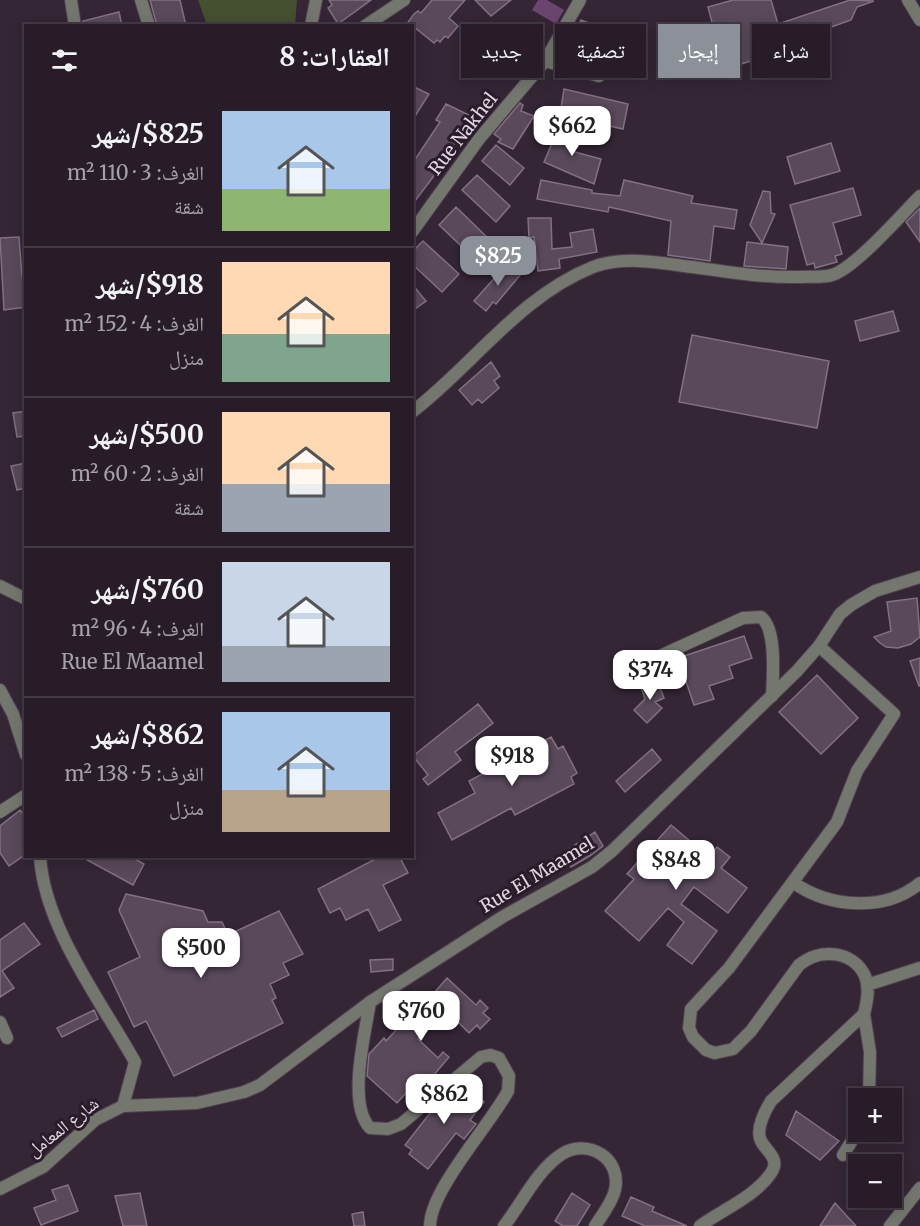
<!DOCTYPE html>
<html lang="ar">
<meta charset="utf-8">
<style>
body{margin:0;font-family:Merriweather,"Noto Naskh Arabic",serif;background:#2f2530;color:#f1f3f6;direction:rtl;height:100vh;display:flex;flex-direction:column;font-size:22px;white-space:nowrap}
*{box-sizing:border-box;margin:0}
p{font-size:20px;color:#a4a1a8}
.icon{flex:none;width:33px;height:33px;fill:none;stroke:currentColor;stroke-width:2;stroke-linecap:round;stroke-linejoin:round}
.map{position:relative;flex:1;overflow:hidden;direction:ltr}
.details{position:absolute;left:24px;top:24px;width:390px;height:834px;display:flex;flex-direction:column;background:#271c28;border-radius:0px;box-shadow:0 3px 15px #0003,0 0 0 2px #433a45;direction:rtl}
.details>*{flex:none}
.banner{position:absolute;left:432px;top:24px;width:398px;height:54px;direction:rtl;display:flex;gap:12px}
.buttons{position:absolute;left:848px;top:1088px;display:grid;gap:12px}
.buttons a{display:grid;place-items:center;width:54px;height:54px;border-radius:0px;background:#271c28;box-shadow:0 3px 15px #0003,0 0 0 2px #433a45;font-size:30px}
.price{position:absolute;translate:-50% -51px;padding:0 14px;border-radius:12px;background:#fff;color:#222;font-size:20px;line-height:39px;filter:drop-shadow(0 2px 3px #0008)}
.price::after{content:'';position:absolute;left:50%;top:36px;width:18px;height:14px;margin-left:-9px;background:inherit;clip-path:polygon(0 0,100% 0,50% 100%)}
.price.current{background:#8c9099;color:#fff}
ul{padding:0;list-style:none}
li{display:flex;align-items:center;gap:18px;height:150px;padding:0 24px}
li+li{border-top:2px solid #433a45}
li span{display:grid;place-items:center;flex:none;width:168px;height:120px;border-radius:0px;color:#555}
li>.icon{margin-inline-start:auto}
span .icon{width:72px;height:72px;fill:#fffc;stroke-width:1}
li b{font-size:26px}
h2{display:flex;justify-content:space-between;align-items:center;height:72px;padding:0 24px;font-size:26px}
.chip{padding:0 21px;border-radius:0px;background:#271c28;box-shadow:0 3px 15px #0003,0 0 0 2px #433a45;font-size:21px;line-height:54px}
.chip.current{background:#8c9099;color:#fff}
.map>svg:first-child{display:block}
.green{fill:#445030}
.water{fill:#6a456d}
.building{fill:#59495a;stroke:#827083;stroke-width:1.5}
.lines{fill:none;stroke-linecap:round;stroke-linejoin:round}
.minor-casing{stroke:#504251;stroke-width:14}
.tertiary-casing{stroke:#504251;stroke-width:14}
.minor{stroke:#73776e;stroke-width:12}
.tertiary{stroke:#73776e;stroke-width:12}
.labels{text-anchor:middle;stroke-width:6;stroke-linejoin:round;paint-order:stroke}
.street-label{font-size:18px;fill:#e2d8e2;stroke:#2a1c2b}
</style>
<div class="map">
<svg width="920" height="1226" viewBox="0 0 920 1226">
<rect width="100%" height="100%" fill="#342635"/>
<path class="green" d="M 198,0 L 297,0 L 295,25 L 207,25 Z"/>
<path class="water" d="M 538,0 L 547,0 L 564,10 L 556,24 L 532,10 Z"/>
<path class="building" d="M 150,0 L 180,0 L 186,26 L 157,26 Z
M 329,0 L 371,0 L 338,24 L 328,8 L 332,5 Z
M 432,0 L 465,0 L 449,18 L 458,26 L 448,38 L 445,36 L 440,42 L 437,40 L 434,43 L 408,22 L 414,14 L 418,11 L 421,13 Z
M 475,0 L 511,0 L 491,16 Z
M 733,0 L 771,0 L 778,24 L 850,0 L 874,1 L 857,7 L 851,20 L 823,30 L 826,39 L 741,64 L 740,58 L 737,59 L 729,26 L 714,30 L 708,7 Z
M 119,12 L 122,26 L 83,26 L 83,21 Z
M 581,20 L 606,30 L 592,64 L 568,54 Z
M 487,35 L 502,54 L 500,57 L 494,52 L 506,66 L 498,74 L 484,61 L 481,65 L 472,55 L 485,44 L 481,41 Z
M 412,86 L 429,94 L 412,121 Z
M 564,89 L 628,104 L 623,129 L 560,115 Z
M 520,103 L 523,105 L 521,111 L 534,116 L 513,149 L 498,142 L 501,139 L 494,134 Z
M 446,104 L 471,116 L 439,169 L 412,205 L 412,164 L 440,122 L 436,120 Z
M 559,127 L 578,135 L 571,151 L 601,159 L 594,184 L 544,162 Z
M 831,143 L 840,171 L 795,184 L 787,157 Z
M 496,145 L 524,168 L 510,185 L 482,161 Z
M 477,175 L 510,206 L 496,222 L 462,190 Z
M 541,180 L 592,190 L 592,193 L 620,196 L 624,180 L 693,196 L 691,203 L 737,210 L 734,229 L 714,226 L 710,261 L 668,255 L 671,221 L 609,207 L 608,212 L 537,199 Z
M 853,188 L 861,215 L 833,223 L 842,254 L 835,256 L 837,262 L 815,268 L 814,263 L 807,265 L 790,205 Z
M 763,191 L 770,192 L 771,213 L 775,214 L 762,243 L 750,225 Z
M 456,207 L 491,241 L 475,259 L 439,225 Z
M 920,208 L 920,242 L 906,222 Z
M 528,218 L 551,218 L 552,249 L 572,247 L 570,233 L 593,229 L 597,252 L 559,259 L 560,268 L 538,271 L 534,237 L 529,238 Z
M 19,237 L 22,277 L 26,277 L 26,307 L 4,310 L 0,238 Z
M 423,241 L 459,274 L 442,292 L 412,264 L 412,252 Z
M 747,242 L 788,247 L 786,269 L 744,266 Z
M 508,263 L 521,274 L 496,304 L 493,302 L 486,311 L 474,301 Z
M 412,284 L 426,301 L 412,311 Z
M 893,311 L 899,331 L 860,341 L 855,321 Z
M 692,335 L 829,361 L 817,428 L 679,402 Z
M 491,362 L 500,376 L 494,381 L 499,388 L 482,403 L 478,399 L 472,405 L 459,390 Z
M 26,411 L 26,436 L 17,437 L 13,413 Z
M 26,463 L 26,488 L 17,490 L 11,466 Z
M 917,598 L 920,637 L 911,644 L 898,648 L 886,647 L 880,643 L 874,637 L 891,631 L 887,602 Z
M 744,636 L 752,658 L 729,666 L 733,678 L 709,686 L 714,699 L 694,705 L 678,658 Z
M 920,658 L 920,686 L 919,686 L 910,661 Z
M 817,675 L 858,718 L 821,754 L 779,712 Z
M 657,679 L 664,698 L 655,702 L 662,708 L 647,723 L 634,710 L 645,699 L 640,685 Z
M 478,704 L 493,723 L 455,752 L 461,760 L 428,785 L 423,779 L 428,775 L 413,756 Z
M 551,737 L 558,749 L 563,746 L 577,773 L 571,777 L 574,784 L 515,815 L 511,808 L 452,840 L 438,813 L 475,793 L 469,781 Z
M 652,749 L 661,760 L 625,792 L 616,781 Z
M 20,810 L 26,819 L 26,854 L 9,866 L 0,853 L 0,826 Z
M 671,825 L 709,857 L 717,847 L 730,857 L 721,868 L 747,888 L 728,913 L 694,887 L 681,904 L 717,931 L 692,964 L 667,945 L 684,922 L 668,908 L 639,941 L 605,911 L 634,879 L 627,874 Z
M 595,832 L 603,846 L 590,856 L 571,867 L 567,861 L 557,870 L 550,861 Z
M 80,856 L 130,856 L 144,864 L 133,885 Z
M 381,856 L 399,856 L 408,873 L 383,885 L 401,920 L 379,931 L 368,909 L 346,920 L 340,908 L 330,913 L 318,889 Z
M 126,894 L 203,911 L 208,922 L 222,922 L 228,935 L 279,911 L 303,954 L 283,963 L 289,975 L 270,984 L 276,998 L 272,1000 L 283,1023 L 174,1076 L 146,1021 L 134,1027 L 108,972 L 140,957 L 119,910 Z
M 24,923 L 40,944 L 2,971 L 14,988 L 0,997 L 0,940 Z
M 393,959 L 393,970 L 371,972 L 370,960 Z
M 447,978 L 476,1005 L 480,1000 L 488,1008 L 483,1013 L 490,1019 L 480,1029 L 477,1025 L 469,1033 L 456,1020 L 453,1024 L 442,1014 L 418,1039 L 438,1058 L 443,1052 L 449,1057 L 422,1089 L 415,1083 L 397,1103 L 367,1076 L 369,1054 L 384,1038 L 386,1041 L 420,1004 L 422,1007 Z
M 94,1010 L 98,1019 L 62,1037 L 57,1028 Z
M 461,1085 L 484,1102 L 470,1120 L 476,1124 L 464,1139 L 456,1133 L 428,1169 L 409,1154 L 412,1150 L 405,1145 L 437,1104 Z
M 796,1111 L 839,1141 L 820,1160 L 786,1135 Z
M 68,1185 L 78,1211 L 41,1225 L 34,1208 L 56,1200 L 52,1190 Z
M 140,1193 L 147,1226 L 123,1226 L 115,1196 Z
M 572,1193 L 590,1205 L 577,1226 L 563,1226 L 555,1221 Z
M 631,1197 L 654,1207 L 652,1211 L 687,1226 L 645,1226 L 622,1216 Z
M 835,1203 L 856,1226 L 820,1226 Z
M 363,1212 L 365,1226 L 354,1226 L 352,1214 Z"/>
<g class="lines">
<g class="minor-casing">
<path id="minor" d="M 71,0 L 75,26
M 141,0 L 149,26
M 908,0 L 920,20
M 311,26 L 316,0
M 365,26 L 404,0
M 545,61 L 599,76
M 412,232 L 479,139 L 545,61 L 580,0
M 412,412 C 472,366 520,296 593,267 C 624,255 660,263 692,267 C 728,272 764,278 800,277 C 810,276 823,278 832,275 C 854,269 902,214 920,196
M 0,586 L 26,599
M 660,656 L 743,618 L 761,617 C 777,629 773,677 772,696
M 0,690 L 13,714 L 26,755
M 0,812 L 26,795
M 40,856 C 44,927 101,1001 135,1062 L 123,1106
M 794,883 C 830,908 885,912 920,883
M 867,985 L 920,968
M 370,1002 C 365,1034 347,1104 370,1128 L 388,1129 L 401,1124 L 481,1057 L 490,1055 L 499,1058 L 509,1076 L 508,1091 C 490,1125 430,1190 430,1226
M 864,1014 L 870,1052 L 869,1098
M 0,1022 L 7,1038
M 843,1155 L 858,1131
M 504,1226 C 522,1203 537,1170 562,1154 C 588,1138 622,1158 615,1190 C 612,1203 602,1215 595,1226
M 700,1226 C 722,1210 756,1196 771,1173 C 781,1159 766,1151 761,1141 C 755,1129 765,1111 771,1101 L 864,1014 C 867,1002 870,988 865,976 C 853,950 819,948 799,965 L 751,1031 L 733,1049 L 715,1053 L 706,1050 L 693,1037 L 689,1028 L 691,1009 L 729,968 L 837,822 L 857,771 L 894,714 L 819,646
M 890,1226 L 920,1188"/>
</g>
<g class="tertiary-casing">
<path id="tertiary" d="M 0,1189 L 43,1167 L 95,1120 L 123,1106 L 197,1103 L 244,1092 L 260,1085 L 370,1002 L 504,916 L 592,867 L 612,851 L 797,671 L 819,646 L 840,614 L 851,605 L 875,591 L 920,577"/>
</g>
<use href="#minor" class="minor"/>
<use href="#tertiary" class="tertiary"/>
</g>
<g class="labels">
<g class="street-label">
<text transform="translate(463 134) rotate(-52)" y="6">Rue Nakhel</text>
<text transform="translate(537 875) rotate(-31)" y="6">Rue El Maamel</text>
<text transform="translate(63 1127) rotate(-38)" y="6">شارع المعامل</text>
</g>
</g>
</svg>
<div class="buttons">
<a>+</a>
<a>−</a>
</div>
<b class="price" style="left:572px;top:157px">$662</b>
<b class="price current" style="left:498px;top:287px">$825</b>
<b class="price" style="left:650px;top:701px">$374</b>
<b class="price" style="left:512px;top:787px">$918</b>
<b class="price" style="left:676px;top:891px">$848</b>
<b class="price" style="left:201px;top:979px">$500</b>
<b class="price" style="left:421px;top:1042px">$760</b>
<b class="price" style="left:444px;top:1125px">$862</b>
<div class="banner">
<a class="chip">شراء</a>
<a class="chip current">إيجار</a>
<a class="chip">تصفية</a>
<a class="chip">جديد</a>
</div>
<section class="details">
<h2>العقارات: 8<svg class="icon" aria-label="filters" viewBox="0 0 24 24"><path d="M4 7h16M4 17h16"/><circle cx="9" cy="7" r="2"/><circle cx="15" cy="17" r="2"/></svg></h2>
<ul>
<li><span style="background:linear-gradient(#a9c7e8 65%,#8fb573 0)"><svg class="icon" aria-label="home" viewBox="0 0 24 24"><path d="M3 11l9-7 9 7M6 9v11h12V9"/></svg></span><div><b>$825/شهر</b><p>الغرف: 3 · 110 m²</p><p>شقة</p></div></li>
<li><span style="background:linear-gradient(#ffd9b3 60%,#7fa58c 0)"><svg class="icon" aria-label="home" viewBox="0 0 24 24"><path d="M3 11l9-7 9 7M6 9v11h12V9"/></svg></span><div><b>$918/شهر</b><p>الغرف: 4 · 152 m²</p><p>منزل</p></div></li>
<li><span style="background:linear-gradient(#ffd9b3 60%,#9aa5b1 0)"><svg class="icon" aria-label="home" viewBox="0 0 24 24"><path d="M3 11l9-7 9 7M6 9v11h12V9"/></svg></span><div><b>$500/شهر</b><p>الغرف: 2 · 60 m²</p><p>شقة</p></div></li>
<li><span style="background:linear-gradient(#c9d6e8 70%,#9aa5b1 0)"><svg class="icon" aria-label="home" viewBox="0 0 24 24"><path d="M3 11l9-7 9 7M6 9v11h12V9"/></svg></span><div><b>$760/شهر</b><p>الغرف: 4 · 96 m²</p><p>Rue El Maamel</p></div></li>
<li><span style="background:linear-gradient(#a9c7e8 65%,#b9a48a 0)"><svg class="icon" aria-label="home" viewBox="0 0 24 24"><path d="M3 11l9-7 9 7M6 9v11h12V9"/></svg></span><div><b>$862/شهر</b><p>الغرف: 5 · 138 m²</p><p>منزل</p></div></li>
</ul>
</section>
</div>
